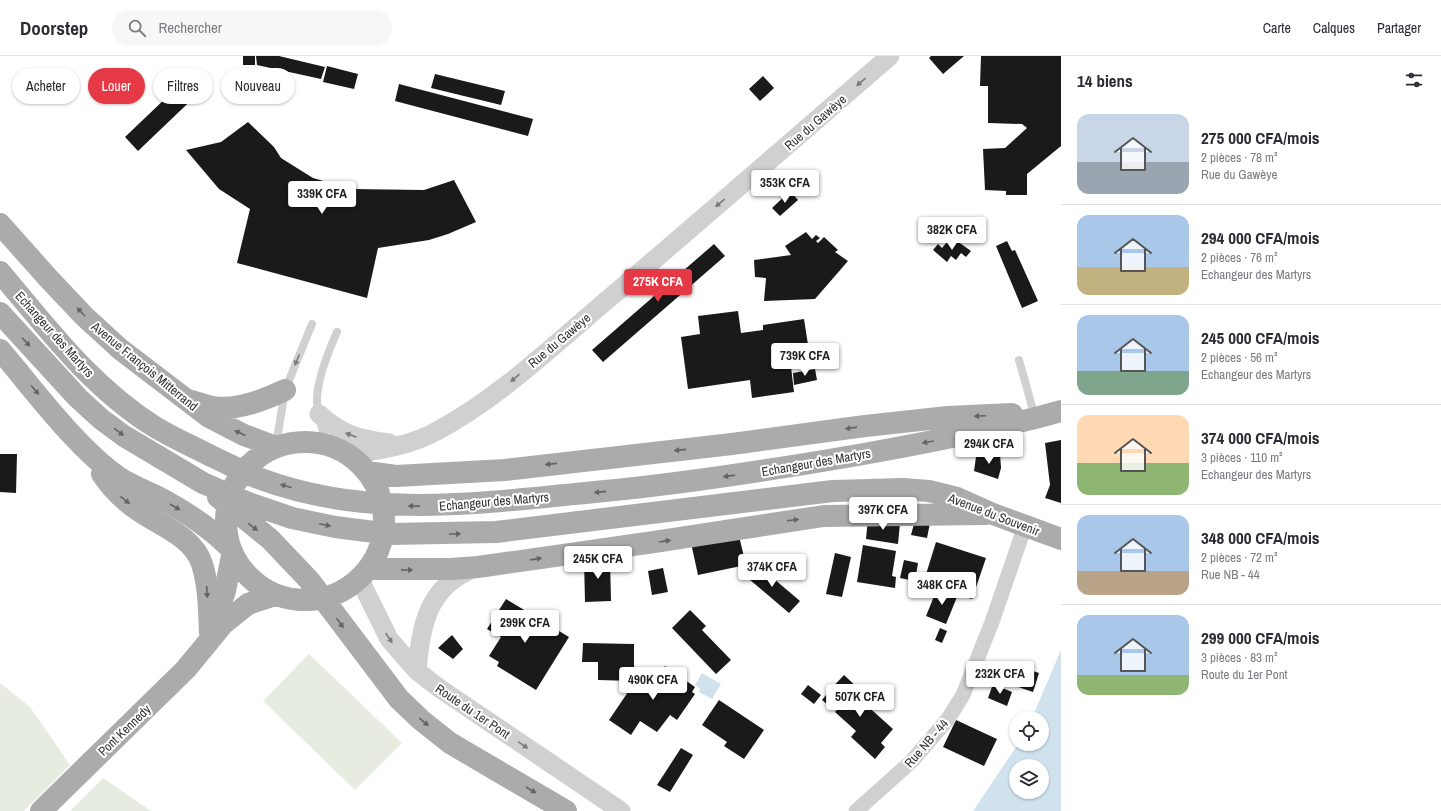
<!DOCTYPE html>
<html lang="fr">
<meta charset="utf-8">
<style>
body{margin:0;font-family:"Archivo Narrow",sans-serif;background:#f7f7f7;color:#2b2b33;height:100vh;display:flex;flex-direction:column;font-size:15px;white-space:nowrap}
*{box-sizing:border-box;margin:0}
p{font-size:13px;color:#7c7c81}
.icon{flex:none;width:22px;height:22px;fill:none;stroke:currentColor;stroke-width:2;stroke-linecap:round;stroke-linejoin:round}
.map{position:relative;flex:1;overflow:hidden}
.drawer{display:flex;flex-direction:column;background:#fff;width:380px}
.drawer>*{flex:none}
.banner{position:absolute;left:12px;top:12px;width:380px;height:36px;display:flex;gap:8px}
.controls{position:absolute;left:1009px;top:655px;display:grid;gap:8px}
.controls a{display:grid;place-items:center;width:40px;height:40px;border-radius:50%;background:#fff;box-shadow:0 1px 3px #0004;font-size:20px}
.price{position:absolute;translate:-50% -34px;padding:0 9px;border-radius:4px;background:#fff;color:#222;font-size:13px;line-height:26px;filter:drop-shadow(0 1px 2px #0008)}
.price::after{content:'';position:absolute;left:50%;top:24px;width:12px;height:9px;margin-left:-6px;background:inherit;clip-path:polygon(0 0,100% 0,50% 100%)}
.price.active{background:#e63946;color:#fff}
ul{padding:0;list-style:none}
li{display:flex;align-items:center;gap:12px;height:100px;padding:0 16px}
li+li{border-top:1px solid #e1e1e2}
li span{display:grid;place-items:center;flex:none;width:112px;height:80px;border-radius:12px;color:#555}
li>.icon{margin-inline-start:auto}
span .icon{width:48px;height:48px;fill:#fffc;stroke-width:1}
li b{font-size:17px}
h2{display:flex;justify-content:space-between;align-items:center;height:48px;padding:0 16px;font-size:17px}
.pill{padding:0 14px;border-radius:18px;background:#fff;box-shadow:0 1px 3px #0004;font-size:14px;line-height:36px}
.pill.active{background:#e63946;color:#fff}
header{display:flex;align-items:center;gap:24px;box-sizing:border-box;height:56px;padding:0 20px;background:#fff;border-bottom:1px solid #e1e1e2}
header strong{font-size:19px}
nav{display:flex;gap:22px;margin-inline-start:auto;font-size:14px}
.search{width:280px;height:36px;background:#f7f7f7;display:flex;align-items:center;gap:10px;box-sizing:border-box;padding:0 14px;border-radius:22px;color:#7c7c81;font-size:15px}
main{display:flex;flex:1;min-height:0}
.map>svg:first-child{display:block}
.green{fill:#e6ecdf}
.water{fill:#cfe2ee;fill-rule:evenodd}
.building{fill:#1a1a1a}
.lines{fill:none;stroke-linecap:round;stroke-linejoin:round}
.service{stroke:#d0d0d0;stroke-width:8}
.minor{stroke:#d0d0d0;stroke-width:15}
.tertiary{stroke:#d0d0d0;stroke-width:19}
.primary{stroke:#ababab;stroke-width:22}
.oneway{fill:#7a7a7a}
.oneway2{fill:#636363}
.labels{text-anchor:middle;stroke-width:4;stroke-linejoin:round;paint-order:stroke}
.street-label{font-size:13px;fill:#333;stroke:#fff}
</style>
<header>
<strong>Doorstep</strong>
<div class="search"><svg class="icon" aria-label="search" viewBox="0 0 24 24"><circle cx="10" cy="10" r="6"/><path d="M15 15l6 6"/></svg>Rechercher</div>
<nav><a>Carte</a><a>Calques</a><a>Partager</a></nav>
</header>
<main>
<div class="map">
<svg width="1061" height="755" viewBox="0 0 1061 755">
<rect width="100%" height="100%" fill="#fff"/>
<path class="green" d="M 309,598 L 402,687 L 355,734 L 263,645 Z
M 0,627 L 30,651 L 70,709 L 24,755 L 0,755 Z
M 103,722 L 151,755 L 70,755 Z"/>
<path class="water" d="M 1061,594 L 1061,755 L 973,755 L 1018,688 L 1042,688 L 1042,662 L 1032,662 ZM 1016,710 L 1042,710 L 1042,736 L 1016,736 Z
M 702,617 L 721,628 L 712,643 L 699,636 L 700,633 L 695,629 Z"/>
<path class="building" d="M 243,0 L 255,0 L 255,9 L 243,9 Z
M 256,0 L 279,0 L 325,11 L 321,23 L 257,9 Z
M 931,0 L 964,0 L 943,18 L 929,2 Z
M 981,0 L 1061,0 L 1061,90 L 1027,118 L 1027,139 L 1006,139 L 1006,135 L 985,134 L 983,93 L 1005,92 L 1027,72 L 1022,68 L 988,67 L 988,30 L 980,30 Z
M 327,10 L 358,18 L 354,33 L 323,26 Z
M 191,18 L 204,32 L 138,95 L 125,81 Z
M 435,18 L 505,35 L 501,49 L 431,32 Z
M 763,20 L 774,32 L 760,45 L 749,33 Z
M 399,28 L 533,63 L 528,80 L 395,45 Z
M 248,66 L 274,91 L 281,102 L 313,122 L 351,133 L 424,134 L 454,124 L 476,166 L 448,178 L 429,184 L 378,192 L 367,242 L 237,207 L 250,153 L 219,133 L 186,94 L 221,86 Z
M 790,135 L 798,144 L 780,160 L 772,152 Z
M 806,176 L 812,183 L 816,179 L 820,182 L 816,185 L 818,187 L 824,181 L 838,194 L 835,196 L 848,205 L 815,243 L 764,245 L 766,222 L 755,221 L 754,204 L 791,199 L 785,190 Z
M 957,185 L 971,195 L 966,201 L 961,197 L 956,204 L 951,200 L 947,206 L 933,194 L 938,188 L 942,192 L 947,186 L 953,191 Z
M 1007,185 L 1012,195 L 1015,194 L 1038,245 L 1022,252 L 996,190 Z
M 714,188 L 725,200 L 603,306 L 592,294 Z
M 738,255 L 741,277 L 763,274 L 763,269 L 804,263 L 811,308 L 791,311 L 794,336 L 752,342 L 750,324 L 688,333 L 681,281 L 700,278 L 698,260 Z
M 815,313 L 817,324 L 794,329 L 793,317 Z
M 1061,384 L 1061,447 L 1045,442 L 1050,429 L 1045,387 Z
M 1000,397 L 1001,412 L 998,423 L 974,415 L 976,401 Z
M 0,398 L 17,398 L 16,437 L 0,436 Z
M 868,462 L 900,467 L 898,488 L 866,483 Z
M 915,464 L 930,467 L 927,482 L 911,479 Z
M 738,476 L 746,509 L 698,519 L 691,487 Z
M 936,486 L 986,502 L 972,543 L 923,528 Z
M 863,489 L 896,495 L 892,520 L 896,521 L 895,532 L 857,526 Z
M 835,497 L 851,501 L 842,541 L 826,538 Z
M 610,503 L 611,545 L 585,546 L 584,504 Z
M 904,504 L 918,507 L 915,525 L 900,522 Z
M 754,506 L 800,545 L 789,557 L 743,518 Z
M 663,512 L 668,536 L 652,539 L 648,515 Z
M 937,533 L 957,541 L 946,568 L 926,560 Z
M 506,543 L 569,581 L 536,634 L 497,610 L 499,606 L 489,600 L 501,581 L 487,573 Z
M 690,554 L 706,570 L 702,574 L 731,604 L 716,618 L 672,572 Z
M 940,572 L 947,575 L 942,587 L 935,584 Z
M 452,579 L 463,593 L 453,603 L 438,592 Z
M 583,587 L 634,588 L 634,625 L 598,624 L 598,606 L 582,606 Z
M 1008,607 L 1039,617 L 1033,636 L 1001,625 Z
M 665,610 L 695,631 L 692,636 L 695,638 L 677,664 L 670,659 L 657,676 L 640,665 L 631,679 L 609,664 L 643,614 L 656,623 Z
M 844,619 L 859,633 L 854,638 L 893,673 L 881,687 L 885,691 L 875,703 L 851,681 L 856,675 L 835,656 L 841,649 L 827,637 Z
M 993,628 L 1012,636 L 1007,650 L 988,642 Z
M 808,629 L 821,639 L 814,648 L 801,638 Z
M 826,639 L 838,649 L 834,654 L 822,644 Z
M 719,644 L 764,674 L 744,703 L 724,690 L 727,686 L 702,669 Z
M 956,664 L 997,683 L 984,710 L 943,691 Z
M 681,692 L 693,699 L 670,736 L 657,729 Z"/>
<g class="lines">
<path class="service" d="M 1019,304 L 1035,361
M 327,389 C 323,375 317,359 317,344 C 317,324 329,294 337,276
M 276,390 L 285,334 L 312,268"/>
<path class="minor" d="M 856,755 L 912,705 L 948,663 L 963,639 L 992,566 L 1025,470"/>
<path class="tertiary" d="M 319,358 C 342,379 359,383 389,387
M 349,399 C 379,394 410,390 437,375 C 502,340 557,286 613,239 C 706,160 798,80 890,0
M 359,522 L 389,583 L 417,615 L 439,632 L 621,755
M 417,615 C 421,570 427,530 475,512"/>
<path class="primary" d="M 0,168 L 49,223 L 84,260 L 120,293 L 209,361 L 244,379 L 276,391
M 0,216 C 47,272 92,332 155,371 C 173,382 192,390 211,400 C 227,407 242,416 258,422 C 370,464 479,447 595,436 C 683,428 771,414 858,399 C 926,387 994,374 1061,355
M 0,257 L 78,342 L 101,363 L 124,380 L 203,427 L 251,448 L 292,462 L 335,471 L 390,478 L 496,476 L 833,435 L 903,433 L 929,435 L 957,442 L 993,458 L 1061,483
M 0,294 C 35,335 75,390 118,421 C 130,429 143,434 156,440 C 183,454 207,469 228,490
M 192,345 C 199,347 206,350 213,351 C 237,355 264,344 285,334
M226 465a79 79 0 1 1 158 0a79 79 0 1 1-158 0Z
M 367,416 L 396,420 L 505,414 L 732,388 L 865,370 L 948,361 L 1012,358
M 102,418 C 112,433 123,444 138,454 C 159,469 193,480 202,508 C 209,530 209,554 210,577
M 218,441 L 270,483 L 309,524 L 399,643 L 421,664 L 450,687 L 566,755
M 368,513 L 450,513 L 478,511 L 654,486 L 824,460 L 986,458
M 212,571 L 225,535 L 232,500
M 41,755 L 186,613 L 223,568 L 248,548 L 275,539"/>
</g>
<defs><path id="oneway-solid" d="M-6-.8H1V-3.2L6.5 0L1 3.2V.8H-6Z"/></defs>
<g class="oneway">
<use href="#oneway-solid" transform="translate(861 26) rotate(139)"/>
<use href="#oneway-solid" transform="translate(720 147) rotate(140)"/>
<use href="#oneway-solid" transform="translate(297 304) rotate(112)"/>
<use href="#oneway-solid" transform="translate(515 322) rotate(140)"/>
<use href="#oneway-solid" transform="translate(351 379) rotate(-159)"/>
<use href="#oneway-solid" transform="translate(389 582) rotate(56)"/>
<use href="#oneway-solid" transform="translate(523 689) rotate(35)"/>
</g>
<g class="oneway2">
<use href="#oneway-solid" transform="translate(81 256) rotate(-134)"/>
<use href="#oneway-solid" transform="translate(26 286) rotate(48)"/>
<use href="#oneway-solid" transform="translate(35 334) rotate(49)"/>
<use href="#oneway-solid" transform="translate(980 360) rotate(177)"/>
<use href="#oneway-solid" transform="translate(851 372) rotate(172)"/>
<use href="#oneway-solid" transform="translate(119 376) rotate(37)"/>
<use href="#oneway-solid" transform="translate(240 377) rotate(-155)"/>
<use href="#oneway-solid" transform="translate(928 386) rotate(170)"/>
<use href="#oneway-solid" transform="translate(680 394) rotate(174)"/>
<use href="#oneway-solid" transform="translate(551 408) rotate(174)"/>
<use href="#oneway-solid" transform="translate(729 420) rotate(172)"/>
<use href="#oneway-solid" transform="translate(286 430) rotate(-164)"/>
<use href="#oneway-solid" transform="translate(600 436) rotate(174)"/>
<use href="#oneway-solid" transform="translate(125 444) rotate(38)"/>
<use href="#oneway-solid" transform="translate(414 450) rotate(-179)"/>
<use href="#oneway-solid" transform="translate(175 451) rotate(30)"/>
<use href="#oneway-solid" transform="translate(793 464) rotate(-7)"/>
<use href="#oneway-solid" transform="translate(325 469) rotate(12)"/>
<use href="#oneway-solid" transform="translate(253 471) rotate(37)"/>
<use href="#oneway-solid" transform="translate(455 478) rotate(-2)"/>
<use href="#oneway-solid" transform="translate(665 485) rotate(-9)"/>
<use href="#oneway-solid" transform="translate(536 503) rotate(-8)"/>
<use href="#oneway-solid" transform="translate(407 514) rotate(1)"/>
<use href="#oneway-solid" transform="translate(207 536) rotate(87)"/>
<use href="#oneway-solid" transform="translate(340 567) rotate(54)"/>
<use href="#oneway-solid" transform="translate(424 666) rotate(40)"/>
<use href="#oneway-solid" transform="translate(531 734) rotate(30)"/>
</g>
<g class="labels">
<g class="street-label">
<text transform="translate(815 66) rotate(-41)" y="5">Rue du Gawèye</text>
<text transform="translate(55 278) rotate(48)" y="5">Echangeur des Martyrs</text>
<text transform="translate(559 284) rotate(-40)" y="5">Rue du Gawèye</text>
<text transform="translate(145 310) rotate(39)" y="5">Avenue François Mitterrand</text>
<text transform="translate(816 406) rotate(-10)" y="5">Echangeur des Martyrs</text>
<text transform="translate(494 445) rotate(-5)" y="5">Echangeur des Martyrs</text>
<text transform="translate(994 458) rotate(21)" y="5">Avenue du Souvenir</text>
<text transform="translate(473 655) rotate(34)" y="5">Route du 1er Pont</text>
<text transform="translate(124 674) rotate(-44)" y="5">Pont Kennedy</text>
<text transform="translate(926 687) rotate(-49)" y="5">Rue NB - 44</text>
</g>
</g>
</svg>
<div class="controls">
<a><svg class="icon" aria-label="locate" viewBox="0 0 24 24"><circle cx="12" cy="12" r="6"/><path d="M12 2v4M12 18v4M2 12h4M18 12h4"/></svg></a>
<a><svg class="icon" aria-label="layers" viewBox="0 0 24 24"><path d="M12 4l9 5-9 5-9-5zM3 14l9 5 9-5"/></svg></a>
</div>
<b class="price" style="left:785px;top:148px">353K CFA</b>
<b class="price" style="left:322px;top:159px">339K CFA</b>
<b class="price" style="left:952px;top:195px">382K CFA</b>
<b class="price active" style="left:658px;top:247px">275K CFA</b>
<b class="price" style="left:805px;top:321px">739K CFA</b>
<b class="price" style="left:989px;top:409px">294K CFA</b>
<b class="price" style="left:883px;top:475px">397K CFA</b>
<b class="price" style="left:598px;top:524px">245K CFA</b>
<b class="price" style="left:772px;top:532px">374K CFA</b>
<b class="price" style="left:942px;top:550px">348K CFA</b>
<b class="price" style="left:525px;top:588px">299K CFA</b>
<b class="price" style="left:1000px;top:639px">232K CFA</b>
<b class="price" style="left:653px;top:645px">490K CFA</b>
<b class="price" style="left:860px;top:662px">507K CFA</b>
<div class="banner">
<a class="pill">Acheter</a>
<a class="pill active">Louer</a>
<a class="pill">Filtres</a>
<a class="pill">Nouveau</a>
</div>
</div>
<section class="drawer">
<h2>14 biens<svg class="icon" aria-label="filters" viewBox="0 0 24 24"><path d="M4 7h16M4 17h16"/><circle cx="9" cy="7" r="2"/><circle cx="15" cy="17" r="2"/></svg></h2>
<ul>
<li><span style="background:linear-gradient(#c9d6e8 60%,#9aa5b1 0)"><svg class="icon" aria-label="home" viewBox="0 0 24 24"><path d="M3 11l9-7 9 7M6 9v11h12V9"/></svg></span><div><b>275 000 CFA/mois</b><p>2 pièces · 78 m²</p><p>Rue du Gawèye</p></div></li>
<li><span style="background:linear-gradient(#a9c7e8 65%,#c2b280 0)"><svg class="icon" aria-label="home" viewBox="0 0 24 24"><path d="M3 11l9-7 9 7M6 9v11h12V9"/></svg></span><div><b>294 000 CFA/mois</b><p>2 pièces · 76 m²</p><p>Echangeur des Martyrs</p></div></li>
<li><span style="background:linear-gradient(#a9c7e8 70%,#7fa58c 0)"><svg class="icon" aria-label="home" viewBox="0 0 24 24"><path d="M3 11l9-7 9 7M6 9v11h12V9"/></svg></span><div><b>245 000 CFA/mois</b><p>2 pièces · 56 m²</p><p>Echangeur des Martyrs</p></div></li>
<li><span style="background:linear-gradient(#ffd9b3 60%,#8fb573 0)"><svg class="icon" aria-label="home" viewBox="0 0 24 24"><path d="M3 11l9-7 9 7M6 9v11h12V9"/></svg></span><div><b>374 000 CFA/mois</b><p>3 pièces · 110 m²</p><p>Echangeur des Martyrs</p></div></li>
<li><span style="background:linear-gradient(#a9c7e8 70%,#b9a48a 0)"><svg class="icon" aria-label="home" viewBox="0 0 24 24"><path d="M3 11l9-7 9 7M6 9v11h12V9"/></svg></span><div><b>348 000 CFA/mois</b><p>2 pièces · 72 m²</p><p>Rue NB - 44</p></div></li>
<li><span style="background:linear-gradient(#a9c7e8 75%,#8fb573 0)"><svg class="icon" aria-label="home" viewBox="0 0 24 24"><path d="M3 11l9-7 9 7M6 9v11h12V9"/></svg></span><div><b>299 000 CFA/mois</b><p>3 pièces · 83 m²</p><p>Route du 1er Pont</p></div></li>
</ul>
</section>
</main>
